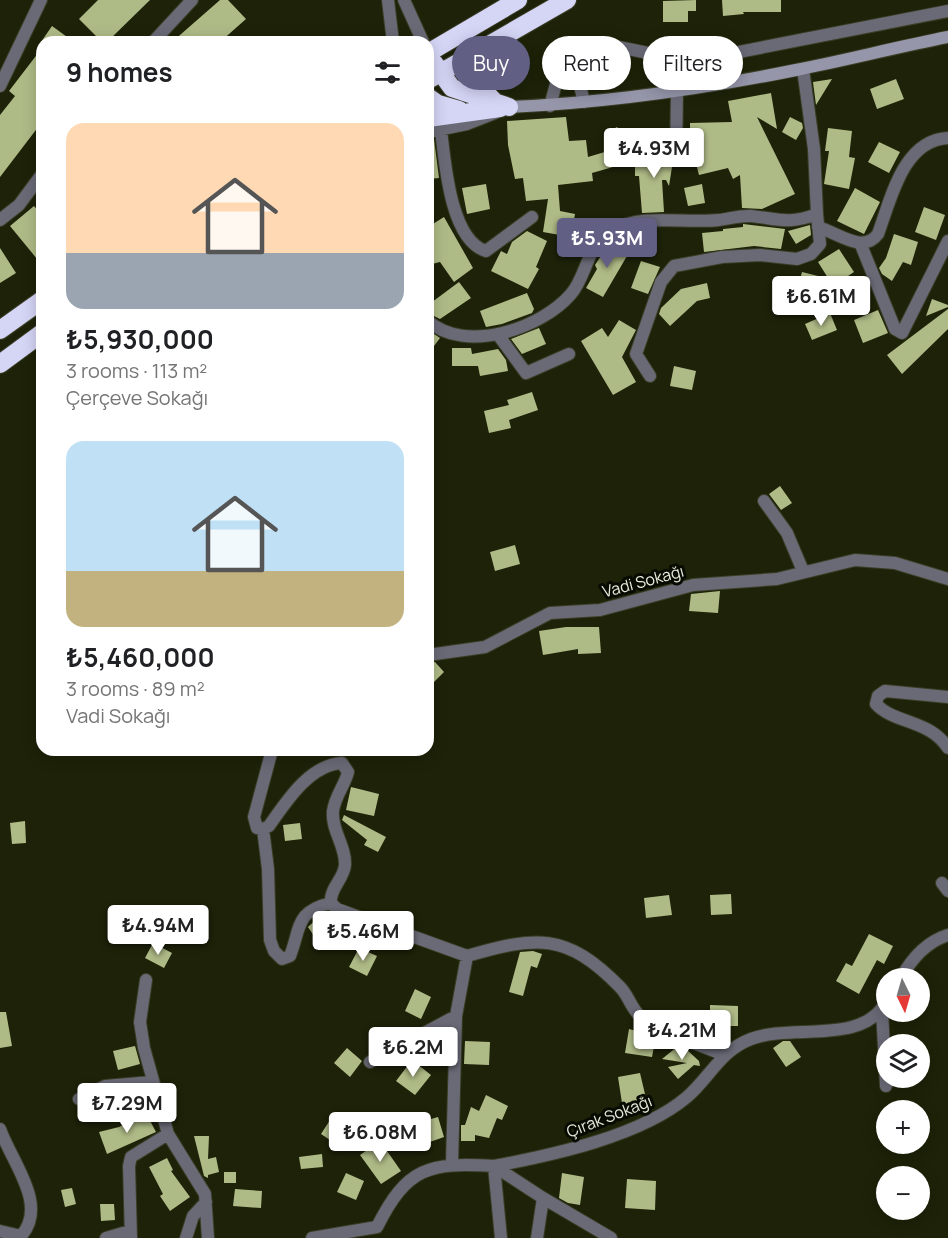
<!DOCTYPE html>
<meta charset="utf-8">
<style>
body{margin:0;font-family:Manrope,sans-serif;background:#f2f2f2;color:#202124;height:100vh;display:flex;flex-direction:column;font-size:22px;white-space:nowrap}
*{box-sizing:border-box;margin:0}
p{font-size:20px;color:#757577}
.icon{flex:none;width:33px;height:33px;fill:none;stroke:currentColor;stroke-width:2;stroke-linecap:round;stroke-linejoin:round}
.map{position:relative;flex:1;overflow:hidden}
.side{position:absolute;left:36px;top:36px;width:398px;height:720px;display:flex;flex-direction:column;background:#fff;border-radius:18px;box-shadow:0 3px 15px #0003}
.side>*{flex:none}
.hud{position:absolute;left:452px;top:36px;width:406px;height:54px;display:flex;gap:12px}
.needle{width:39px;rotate:175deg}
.fabs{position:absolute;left:876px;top:968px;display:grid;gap:12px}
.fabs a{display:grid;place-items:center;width:54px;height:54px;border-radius:50%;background:#fff;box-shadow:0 3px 15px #0003;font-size:30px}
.price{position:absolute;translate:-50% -51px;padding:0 14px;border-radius:6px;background:#fff;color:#222;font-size:20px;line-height:39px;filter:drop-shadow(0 2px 3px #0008)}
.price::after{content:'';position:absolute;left:50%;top:36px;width:18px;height:14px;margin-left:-9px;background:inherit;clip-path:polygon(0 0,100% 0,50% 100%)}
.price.on{background:#616084;color:#fff}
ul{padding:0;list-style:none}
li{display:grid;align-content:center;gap:12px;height:318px;padding:0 30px}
li span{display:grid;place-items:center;height:186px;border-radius:18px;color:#555}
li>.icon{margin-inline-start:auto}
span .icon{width:108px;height:108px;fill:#fffc;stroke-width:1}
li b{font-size:26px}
h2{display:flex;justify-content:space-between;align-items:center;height:72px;padding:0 30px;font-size:26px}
.tag{padding:0 21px;border-radius:27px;background:#fff;box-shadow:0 3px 15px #0003;font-size:21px;line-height:54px}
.tag.on{background:#616084;color:#fff}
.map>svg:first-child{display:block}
.building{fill:#afbb87}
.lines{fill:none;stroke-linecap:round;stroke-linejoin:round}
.street-casing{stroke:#3a3e26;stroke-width:14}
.secondary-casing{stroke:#3a3e26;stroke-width:14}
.highway-casing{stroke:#3a3e26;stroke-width:20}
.street{stroke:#6a6a77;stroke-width:12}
.secondary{stroke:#9596aa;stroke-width:12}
.highway{stroke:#d5d5f6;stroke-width:18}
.labels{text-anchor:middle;stroke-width:6;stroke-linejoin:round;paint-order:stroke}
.street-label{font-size:16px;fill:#e9eddd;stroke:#080b02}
</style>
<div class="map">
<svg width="948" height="1238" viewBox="0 0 948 1238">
<rect width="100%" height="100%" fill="#1d2208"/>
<path class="building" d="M 98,0 L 150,0 L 107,42 L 102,42 L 79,19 Z
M 220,0 L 228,0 L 246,19 L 220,42 L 172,42 Z
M 696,0 L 696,11 L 688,11 L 688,22 L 663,22 L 663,1 Z
M 722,0 L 781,0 L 781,12 L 743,12 L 744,14 L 723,16 Z
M 52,26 L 74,42 L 41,42 Z
M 42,48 L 42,122 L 0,177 L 0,115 L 15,96 L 9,91 Z
M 832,79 L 816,105 L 813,82 Z
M 896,79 L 904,99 L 877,109 L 870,89 Z
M 771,93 L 777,129 L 757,117 L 795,194 L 762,209 L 742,208 L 740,175 L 733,179 L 728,168 L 699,175 L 694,156 L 684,156 L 685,137 L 690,136 L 690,123 L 732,122 L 728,101 Z
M 566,117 L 569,141 L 586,140 L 588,157 L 608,151 L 613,167 L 592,173 L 593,181 L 558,185 L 560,211 L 575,214 L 571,237 L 543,232 L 548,199 L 526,201 L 523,178 L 515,179 L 508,145 L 507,121 Z
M 790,117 L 802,123 L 803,128 L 796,140 L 782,132 Z
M 616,127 L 629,132 L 623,149 L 609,144 Z
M 828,128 L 852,131 L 849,157 L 855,158 L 849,189 L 824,184 L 829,151 L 825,151 Z
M 668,132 L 668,160 L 672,167 L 669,186 L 666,180 L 662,180 L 664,212 L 642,213 L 639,176 L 635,176 L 635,162 L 663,162 L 658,134 Z
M 434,139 L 439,178 L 428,179 L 428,140 Z
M 879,142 L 900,152 L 889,173 L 868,162 Z
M 486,184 L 490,209 L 467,214 L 462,188 Z
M 702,184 L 705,203 L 688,206 L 684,188 Z
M 855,188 L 880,202 L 864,234 L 837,221 Z
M 34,206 L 42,215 L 42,265 L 10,226 Z
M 924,207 L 945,215 L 936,240 L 915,232 Z
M 444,217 L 473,268 L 454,282 L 440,262 L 428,265 L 428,227 Z
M 743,224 L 785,229 L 781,249 L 754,246 L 704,252 L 702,233 L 723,231 L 723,229 L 743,227 Z
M 810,225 L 811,235 L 796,244 L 788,231 Z
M 527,231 L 547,241 L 536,267 L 539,269 L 528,289 L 491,271 L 501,251 L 507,254 L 512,242 Z
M 894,234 L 918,242 L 911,265 L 903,262 L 892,281 L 882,274 L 879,268 L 886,258 Z
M 610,242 L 627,252 L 627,256 L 603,297 L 586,288 L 597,269 L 595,265 Z
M 0,248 L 16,273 L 0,283 Z
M 839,249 L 854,272 L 833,286 L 818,262 Z
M 641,261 L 660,267 L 648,294 L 631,288 Z
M 802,272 L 818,276 L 811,301 L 795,298 Z
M 459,282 L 471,298 L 440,319 L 428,313 L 428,305 Z
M 707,283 L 710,298 L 697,301 L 670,326 L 659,314 L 661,308 L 681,289 Z
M 527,293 L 534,309 L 532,313 L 502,324 L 486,327 L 480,311 Z
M 932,299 L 948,305 L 948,307 L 926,316 Z
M 948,309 L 948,329 L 902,374 L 887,355 Z
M 878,310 L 888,333 L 863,343 L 854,320 Z
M 830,313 L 837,330 L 812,340 L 805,324 Z
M 619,320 L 636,330 L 622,357 L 636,382 L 613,395 L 581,341 L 602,328 L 608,337 Z
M 539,328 L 546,344 L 522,354 L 511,339 Z
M 428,330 L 440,338 L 428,354 Z
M 452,348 L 471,348 L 472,354 L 498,349 L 506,360 L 508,371 L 480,376 L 478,366 L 452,366 Z
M 674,366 L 696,371 L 692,390 L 670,386 Z
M 532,392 L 538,410 L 509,420 L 511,428 L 489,433 L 484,411 L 509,405 L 507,400 Z
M 780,486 L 792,503 L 781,510 L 769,494 Z
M 515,545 L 520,564 L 495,571 L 490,552 Z
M 720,591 L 718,613 L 689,611 L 691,594 Z
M 566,627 L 599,627 L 601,653 L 578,654 L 578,649 L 543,655 L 539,631 Z
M 435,662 L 444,672 L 428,688 L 428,663 Z
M 351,787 L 379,794 L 374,816 L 346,810 Z
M 344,815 L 386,837 L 378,852 L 364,845 L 367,840 L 342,820 Z
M 25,821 L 26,843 L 12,844 L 10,823 Z
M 300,823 L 302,839 L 285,841 L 283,825 Z
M 731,894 L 732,914 L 711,915 L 710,895 Z
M 669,895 L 672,915 L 646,918 L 644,898 Z
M 322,914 L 330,925 L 314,936 L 308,927 Z
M 869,934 L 893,946 L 884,964 L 877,960 L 859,994 L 836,981 L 846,963 L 852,966 Z
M 153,943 L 172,953 L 164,968 L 145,958 Z
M 359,948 L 377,956 L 367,976 L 349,967 Z
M 533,951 L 542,954 L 537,968 L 531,966 L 523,996 L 509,992 L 520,952 Z
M 415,989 L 431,997 L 421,1019 L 405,1011 Z
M 710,1005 L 738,1006 L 738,1026 L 710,1026 Z
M 0,1012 L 6,1012 L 12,1046 L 0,1048 Z
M 629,1029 L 656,1036 L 652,1057 L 625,1053 Z
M 465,1041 L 490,1042 L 489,1065 L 464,1064 Z
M 783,1041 L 790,1041 L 801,1057 L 786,1067 L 773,1048 Z
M 135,1046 L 140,1064 L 118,1070 L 113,1051 Z
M 678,1046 L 686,1049 L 699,1061 L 700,1066 L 694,1065 L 678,1079 L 668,1067 L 687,1063 L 662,1059 Z
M 347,1048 L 362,1061 L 350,1077 L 334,1063 Z
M 412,1060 L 431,1075 L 415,1095 L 396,1081 Z
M 640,1073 L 649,1111 L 624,1116 L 618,1077 Z
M 486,1095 L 508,1106 L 502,1120 L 497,1118 L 489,1138 L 475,1135 L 475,1141 L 461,1141 L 461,1125 L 465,1125 L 471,1107 L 479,1111 Z
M 146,1113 L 156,1132 L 107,1154 L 99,1132 L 119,1127 Z
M 332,1117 L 341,1123 L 330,1140 L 321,1134 Z
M 438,1117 L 444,1137 L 427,1143 L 421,1122 Z
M 194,1136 L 209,1136 L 208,1159 L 216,1157 L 219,1172 L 208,1175 L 208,1178 L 204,1176 Z
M 380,1141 L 401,1171 L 381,1184 L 360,1155 Z
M 322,1154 L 323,1167 L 301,1169 L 299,1157 Z
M 167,1158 L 173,1170 L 171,1171 L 190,1197 L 170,1211 L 160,1196 L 163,1194 L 149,1167 Z
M 224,1172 L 236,1172 L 236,1183 L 224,1183 Z
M 346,1173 L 364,1181 L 356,1200 L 337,1192 Z
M 562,1173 L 584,1177 L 580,1205 L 568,1203 L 559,1198 Z
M 627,1179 L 656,1181 L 655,1210 L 625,1208 Z
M 72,1188 L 76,1204 L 65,1207 L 61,1190 Z
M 235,1189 L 262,1191 L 261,1208 L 233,1206 Z
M 100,1204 L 114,1204 L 115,1220 L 101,1221 Z"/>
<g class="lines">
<g class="street-casing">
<path id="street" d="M 388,0 L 393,42
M 404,0 L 423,42
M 153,42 L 192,0
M 564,54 L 576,70 L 584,102
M 0,86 L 41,0
M 550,106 L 564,54 L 573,44 L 599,43 L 658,55 L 703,59 L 948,11
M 441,130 C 445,162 450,240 486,251 L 532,217
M 428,132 L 467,124 L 495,113
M 676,160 L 677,90
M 0,220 L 19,205 L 42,174
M 818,227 C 840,234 863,254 878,234 C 891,199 903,140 948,138
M 861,245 L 895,329 L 902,333 L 948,241
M 428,321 C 465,354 541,329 571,294 C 587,276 587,243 612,230 C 644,213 684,224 719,220 C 730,219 740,215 751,216 C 779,219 788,225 817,214 L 814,149 L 803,69
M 499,336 L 526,373 L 569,354
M 650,376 L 636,354 L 661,282 L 674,266 L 722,257 L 760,255 L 797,259 L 811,254 L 820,244 L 817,214
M 764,501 L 787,533 L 803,571
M 428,655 L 485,647 L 550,613 L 600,610 L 693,585 L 777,579 L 855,560 L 895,563 L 948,579
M 948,697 L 885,691 L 878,696 L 876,704 C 894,724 929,719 948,748
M 272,750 L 254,817 L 257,828 L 263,829 L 269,826 C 286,802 309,765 342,763 L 348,772 C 345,785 335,796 333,811 C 331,830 346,846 345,865 C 344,879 329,889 331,903 L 337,909 L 467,956
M 263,829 L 268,869 L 270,940 L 274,951 L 282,959 L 290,956 C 301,928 295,911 331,903
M 942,883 L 948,891
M 467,956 C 537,936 566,932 620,987 C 629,996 631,1009 641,1017 C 659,1032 701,1045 724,1055
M 901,978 C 912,958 926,942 948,935
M 146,980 L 140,1022 L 144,1048 L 168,1134 L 205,1194 L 208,1238
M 882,1010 L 886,1086
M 370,1062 L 456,1016
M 79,1099 L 105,1086 L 152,1082
M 0,1129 C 11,1161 49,1205 21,1236 L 0,1231
M 452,1163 L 456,1016 L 467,956
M 106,1238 L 130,1231
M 131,1238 L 129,1166 L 131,1157 L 168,1134
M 186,1238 L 193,1216 L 206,1202
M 312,1238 L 377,1227 C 407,1167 429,1162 494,1166 L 501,1238
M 537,1238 L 543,1198
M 611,1238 L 543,1198 L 494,1166 C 553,1155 641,1136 687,1097 C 710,1077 721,1050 751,1039 C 792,1023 862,1046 886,1002"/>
</g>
<g class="secondary-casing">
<path id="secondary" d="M 509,107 C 605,103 702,89 796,70 C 847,60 897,47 948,37"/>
</g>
<g class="highway-casing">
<path id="highway" d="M 428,53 L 518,0
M 475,53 C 476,79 478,86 496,103
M 434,63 L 452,88 L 509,107
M 428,80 L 567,0
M 428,97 L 438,104 L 459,110
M 428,118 L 500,108
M 0,330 L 42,300
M 0,364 L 42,333"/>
</g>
<use href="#street" class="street"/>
<use href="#secondary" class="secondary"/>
<use href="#highway" class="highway"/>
</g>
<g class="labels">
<g class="street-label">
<text transform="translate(643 581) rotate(-15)" y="6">Vadi Sokağı</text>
<text transform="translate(609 1116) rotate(-21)" y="6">Çırak Sokağı</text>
</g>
</g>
</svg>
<div class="fabs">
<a><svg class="needle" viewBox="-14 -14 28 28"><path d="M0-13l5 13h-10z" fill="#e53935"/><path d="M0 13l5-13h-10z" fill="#757577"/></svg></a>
<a><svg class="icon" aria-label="layers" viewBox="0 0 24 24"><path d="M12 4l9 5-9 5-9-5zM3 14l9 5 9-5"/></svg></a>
<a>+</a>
<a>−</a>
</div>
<b class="price" style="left:654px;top:179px">₺4.93M</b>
<b class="price on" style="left:607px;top:269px">₺5.93M</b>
<b class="price" style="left:821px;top:327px">₺6.61M</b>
<b class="price" style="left:158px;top:956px">₺4.94M</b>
<b class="price" style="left:363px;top:962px">₺5.46M</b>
<b class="price" style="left:682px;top:1061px">₺4.21M</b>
<b class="price" style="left:413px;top:1078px">₺6.2M</b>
<b class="price" style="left:127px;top:1134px">₺7.29M</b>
<b class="price" style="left:380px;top:1163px">₺6.08M</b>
<div class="hud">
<a class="tag on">Buy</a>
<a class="tag">Rent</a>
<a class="tag">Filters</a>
</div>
<section class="side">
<h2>9 homes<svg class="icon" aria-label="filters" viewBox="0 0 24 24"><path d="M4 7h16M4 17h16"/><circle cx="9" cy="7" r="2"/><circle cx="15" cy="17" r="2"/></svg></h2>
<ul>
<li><span style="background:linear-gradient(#ffd9b3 70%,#9aa5b1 0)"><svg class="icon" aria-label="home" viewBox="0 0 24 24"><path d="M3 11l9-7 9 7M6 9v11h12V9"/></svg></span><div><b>₺5,930,000</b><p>3 rooms · 113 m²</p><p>Çerçeve Sokağı</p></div></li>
<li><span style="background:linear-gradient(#bfe0f5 70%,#c2b280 0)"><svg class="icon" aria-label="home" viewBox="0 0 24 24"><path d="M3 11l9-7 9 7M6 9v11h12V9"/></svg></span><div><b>₺5,460,000</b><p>3 rooms · 89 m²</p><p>Vadi Sokağı</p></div></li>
</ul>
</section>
</div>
